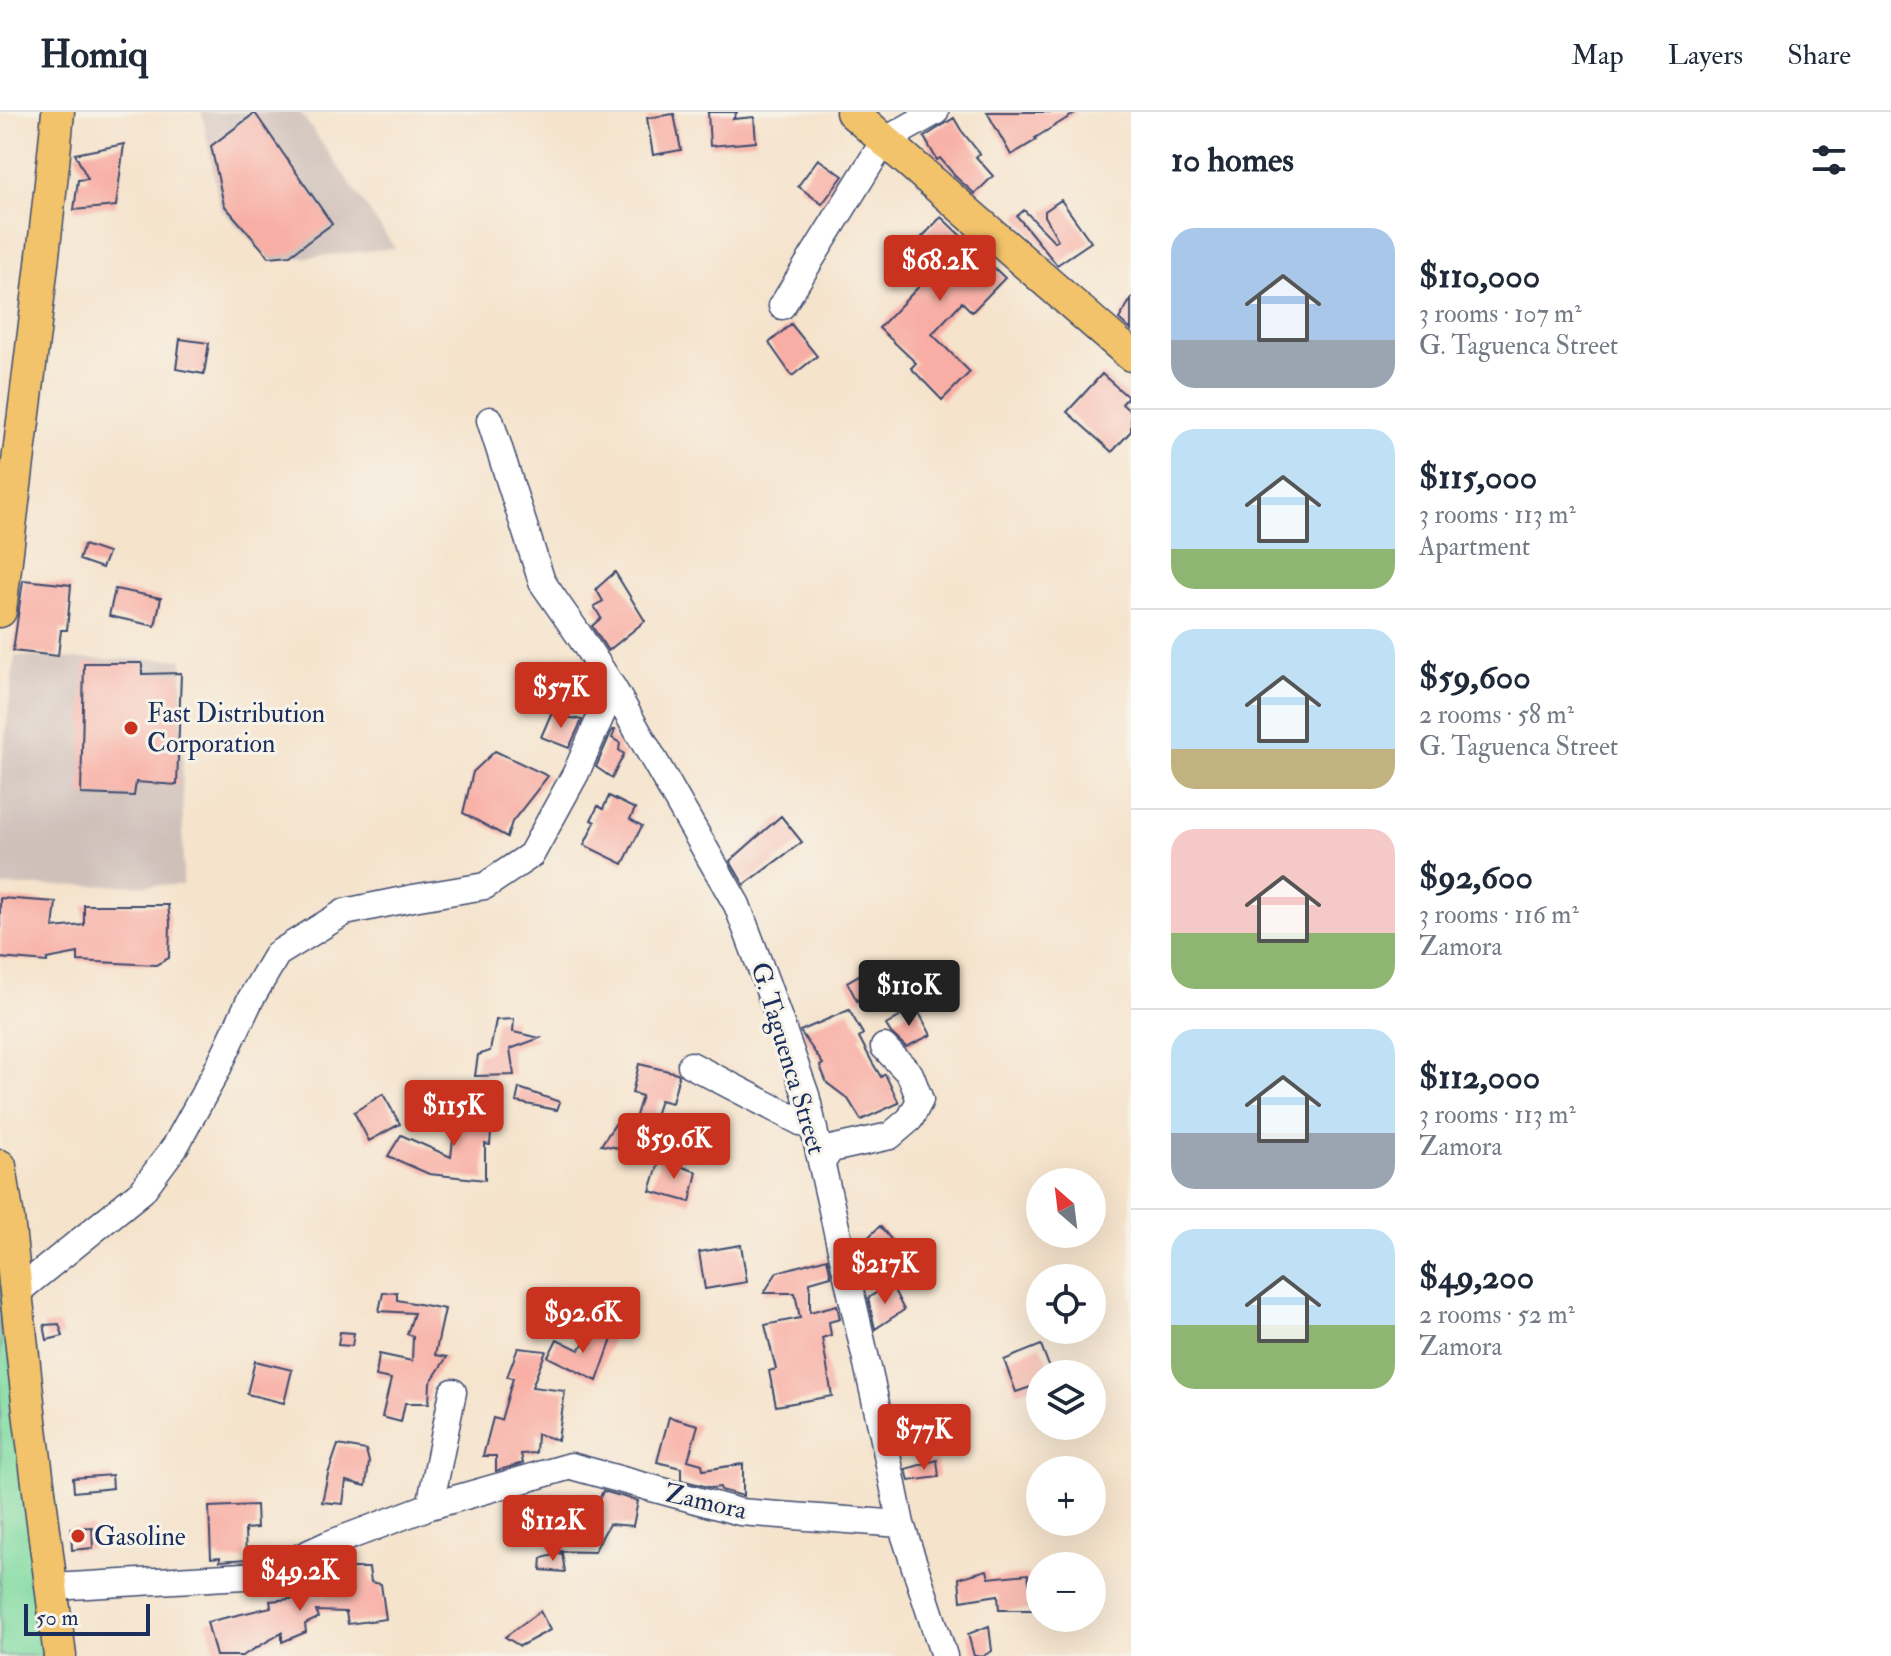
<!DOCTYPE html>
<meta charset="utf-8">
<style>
body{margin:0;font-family:"IM FELL Double Pica",serif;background:#f6f6f7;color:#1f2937;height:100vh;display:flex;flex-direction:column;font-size:30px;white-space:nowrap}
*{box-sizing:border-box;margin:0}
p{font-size:26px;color:#747a83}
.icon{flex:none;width:44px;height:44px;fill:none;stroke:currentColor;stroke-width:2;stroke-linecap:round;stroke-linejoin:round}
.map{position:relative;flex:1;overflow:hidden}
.side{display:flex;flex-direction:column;background:#fff;width:760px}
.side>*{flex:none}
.needle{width:52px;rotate:332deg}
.buttons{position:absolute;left:1026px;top:1056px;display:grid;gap:16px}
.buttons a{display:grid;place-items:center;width:80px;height:80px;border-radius:50%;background:#fff;box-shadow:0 8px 32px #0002;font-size:40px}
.scale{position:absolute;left:24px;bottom:20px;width:126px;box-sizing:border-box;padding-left:8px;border:4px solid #1b2f5e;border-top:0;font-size:22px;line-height:28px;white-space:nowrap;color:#1b2f5e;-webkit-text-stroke:6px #f7f3e8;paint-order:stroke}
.price{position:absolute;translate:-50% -68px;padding:0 18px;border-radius:8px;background:#c8321e;color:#fff;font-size:26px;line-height:52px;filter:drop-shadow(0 2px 4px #0008)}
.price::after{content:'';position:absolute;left:50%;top:48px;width:24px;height:18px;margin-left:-12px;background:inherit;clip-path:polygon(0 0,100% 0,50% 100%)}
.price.selected{background:#222;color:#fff}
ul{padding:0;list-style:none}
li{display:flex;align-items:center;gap:24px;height:200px;padding:0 40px}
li+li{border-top:2px solid #e0e1e3}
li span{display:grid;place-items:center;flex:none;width:224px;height:160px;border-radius:24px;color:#555}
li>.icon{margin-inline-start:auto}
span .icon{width:96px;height:96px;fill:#fffc;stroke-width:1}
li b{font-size:34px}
h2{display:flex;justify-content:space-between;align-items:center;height:96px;padding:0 40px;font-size:34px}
header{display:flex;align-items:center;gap:48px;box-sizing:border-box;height:112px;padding:0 40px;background:#fff;border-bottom:2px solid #e0e1e3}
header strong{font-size:38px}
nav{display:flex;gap:44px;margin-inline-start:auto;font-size:28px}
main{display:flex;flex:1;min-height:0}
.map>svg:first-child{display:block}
.industrial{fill:#cfc0ba}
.green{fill:#7fdaa0;stroke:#4d847f;stroke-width:2}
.building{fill:#f8aea4}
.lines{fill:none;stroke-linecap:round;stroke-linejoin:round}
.minor-casing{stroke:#3c4a6e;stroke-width:29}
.major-casing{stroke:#3c4a6e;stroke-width:35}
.minor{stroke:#fff;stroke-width:26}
.major{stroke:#f2c36a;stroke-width:32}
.poi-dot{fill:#c8321e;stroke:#f7f3e8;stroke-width:3}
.labels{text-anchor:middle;stroke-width:6;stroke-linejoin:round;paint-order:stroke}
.poi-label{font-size:26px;fill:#1b2f5e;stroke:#f7f3e8;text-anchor:start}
.street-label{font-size:26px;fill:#1b2f5e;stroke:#f7f3e8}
</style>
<header>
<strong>Homiq</strong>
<nav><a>Map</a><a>Layers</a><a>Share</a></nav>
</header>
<main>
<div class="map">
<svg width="1131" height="1544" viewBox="0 0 1131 1544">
<rect width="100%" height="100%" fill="#f7f3e8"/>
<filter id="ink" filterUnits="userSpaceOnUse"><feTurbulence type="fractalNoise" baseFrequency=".0125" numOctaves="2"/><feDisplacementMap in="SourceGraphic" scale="16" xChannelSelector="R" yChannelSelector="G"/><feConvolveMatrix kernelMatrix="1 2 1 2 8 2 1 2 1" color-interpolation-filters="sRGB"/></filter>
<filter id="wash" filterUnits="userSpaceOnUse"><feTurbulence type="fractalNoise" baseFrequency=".006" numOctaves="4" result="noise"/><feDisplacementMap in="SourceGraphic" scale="32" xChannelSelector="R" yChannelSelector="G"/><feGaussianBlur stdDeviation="1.8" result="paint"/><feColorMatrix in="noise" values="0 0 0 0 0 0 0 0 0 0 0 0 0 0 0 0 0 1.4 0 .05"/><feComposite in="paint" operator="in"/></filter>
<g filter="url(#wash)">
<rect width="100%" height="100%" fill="#f5e3cc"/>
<path class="industrial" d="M 202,0 L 300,0 L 395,136 L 271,149 L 220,96 Z
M 15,544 L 79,547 L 182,547 L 183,773 L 0,774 L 0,667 Z"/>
<path class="green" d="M 0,1163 L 50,1544 L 0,1544 Z"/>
<g id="blocks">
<path class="building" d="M 708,0 L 737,0 L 733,7 L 754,5 L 756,30 L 710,34 Z
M 987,0 L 1077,0 L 1035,26 L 1036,28 L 1011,43 Z
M 255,1 L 332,112 L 290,143 L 269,145 L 224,93 L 211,34 Z
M 674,2 L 681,38 L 653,43 L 647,6 Z
M 954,6 L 961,18 L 980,42 L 976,45 L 993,64 L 975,82 L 957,66 L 940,46 L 937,48 L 924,25 Z
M 124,32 L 116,94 L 74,98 L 78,68 L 88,67 L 75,42 Z
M 818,47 L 843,64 L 822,92 L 798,74 Z
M 1061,88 L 1091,130 L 1057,153 L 1017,104 L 1024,98 L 1055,130 L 1058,128 L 1045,104 L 1045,99 Z
M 941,105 L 1005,166 L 972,200 L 962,190 L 932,222 L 970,260 L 942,288 L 911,256 L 916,251 L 879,216 L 929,164 L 906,142 Z
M 1131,187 L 1131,218 L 1119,207 Z
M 791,212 L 817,244 L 792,264 L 769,231 Z
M 180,227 L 209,231 L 204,262 L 176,257 Z
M 1102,262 L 1128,285 L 1122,292 L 1131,300 L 1131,319 L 1112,340 L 1067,300 Z
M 84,433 L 108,441 L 102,456 L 79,448 Z
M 615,460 L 645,509 L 608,539 L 592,514 L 601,506 L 594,494 L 603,489 L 596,477 Z
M 23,468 L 71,473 L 67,518 L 61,518 L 58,544 L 13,539 Z
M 115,477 L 161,486 L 155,514 L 109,504 Z
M 84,551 L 142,551 L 142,562 L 181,561 L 177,673 L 136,670 L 134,684 L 81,682 Z
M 551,602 L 582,608 L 569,636 L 541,625 Z
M 612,618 L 615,618 L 612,626 L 620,631 L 619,638 L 624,642 L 612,666 L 596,655 Z
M 495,639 L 548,664 L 512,710 L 507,725 L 463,701 L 473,660 Z
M 609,684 L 635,697 L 630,707 L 642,714 L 623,752 L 584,733 L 595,710 L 591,708 L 598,694 L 603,697 Z
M 781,704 L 802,730 L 744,773 L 730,749 Z
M 0,786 L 56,790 L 53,816 L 84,813 L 84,793 L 168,793 L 170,811 L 169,846 L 156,853 L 78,849 L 78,841 L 47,847 L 47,850 L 0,846 Z
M 882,850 L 893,871 L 857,889 L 847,870 Z
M 916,895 L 931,923 L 906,935 L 891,921 L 886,913 Z
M 849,898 L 863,922 L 859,925 L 872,950 L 881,965 L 885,962 L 899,991 L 861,1008 L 848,987 L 827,971 L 820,954 L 823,952 L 800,919 Z
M 514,907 L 513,920 L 540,926 L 510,937 L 514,963 L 475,964 L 478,943 L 490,939 L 496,908 Z
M 639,952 L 677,961 L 679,963 L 672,991 L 660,988 L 652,1013 L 655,1013 L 650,1041 L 601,1033 L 618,1008 L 634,1010 L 642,984 L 632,981 Z
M 519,976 L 560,990 L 557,998 L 516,990 Z
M 383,982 L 400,1012 L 369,1029 L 354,1000 Z
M 472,989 L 497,991 L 494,1008 L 492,1008 L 490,1033 L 485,1032 L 485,1068 L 429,1062 L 388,1044 L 401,1023 L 451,1045 L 455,1010 L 469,1010 Z
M 660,1047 L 697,1060 L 690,1090 L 650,1079 Z
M 880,1114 L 904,1143 L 879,1163 L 858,1140 L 857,1136 Z
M 741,1133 L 747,1170 L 705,1177 L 699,1140 Z
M 827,1146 L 831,1164 L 810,1170 L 810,1200 L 837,1193 L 840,1207 L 829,1210 L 831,1223 L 822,1226 L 832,1284 L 776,1294 L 769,1259 L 776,1257 L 765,1213 L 800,1206 L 795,1181 L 764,1181 L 777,1160 Z
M 891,1172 L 904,1198 L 875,1217 L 868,1186 Z
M 397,1180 L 397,1188 L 445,1197 L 435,1243 L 447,1245 L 430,1271 L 429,1291 L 405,1291 L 401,1310 L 382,1305 L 391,1267 L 376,1264 L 379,1242 L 412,1249 L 413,1224 L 407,1222 L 414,1201 L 379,1199 L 383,1181 Z
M 59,1212 L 63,1224 L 47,1228 L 44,1213 Z
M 340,1220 L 354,1221 L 352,1234 L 338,1233 Z
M 592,1220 L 612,1227 L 597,1269 L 548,1245 L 557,1227 L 579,1238 Z
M 1041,1233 L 1052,1262 L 1040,1262 L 1040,1272 L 1016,1280 L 1004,1248 Z
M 518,1236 L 546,1239 L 532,1275 L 565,1279 L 558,1328 L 537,1322 L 536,1341 L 521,1342 L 523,1351 L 496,1359 L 496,1344 L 483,1344 L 493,1306 L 501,1308 L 513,1266 L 507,1265 Z
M 255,1249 L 292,1258 L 284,1291 L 247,1282 Z
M 669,1305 L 698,1313 L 688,1348 L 702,1352 L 703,1358 L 743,1352 L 743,1384 L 721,1378 L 720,1375 L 712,1376 L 681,1368 L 681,1356 L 657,1350 Z
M 923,1308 L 929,1331 L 902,1334 L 898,1315 Z
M 338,1333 L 366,1338 L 369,1350 L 366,1374 L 346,1369 L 343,1392 L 322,1390 L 328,1362 Z
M 937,1348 L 939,1365 L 909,1369 L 906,1357 Z
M 112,1363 L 113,1376 L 74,1380 L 73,1366 Z
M 603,1379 L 638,1389 L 633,1414 L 609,1412 L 594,1440 L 553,1439 L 556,1419 L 534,1416 L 542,1393 L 560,1391 L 556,1404 L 595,1397 Z
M 256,1393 L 257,1416 L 245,1417 L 246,1447 L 220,1449 L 220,1445 L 211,1446 L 209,1395 Z
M 92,1415 L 93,1436 L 72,1438 L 71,1416 Z
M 562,1441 L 565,1460 L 541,1458 L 542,1446 Z
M 327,1456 L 369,1456 L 371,1470 L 381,1472 L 386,1507 L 348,1512 L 346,1500 L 316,1499 L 318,1506 L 305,1512 L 306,1520 L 282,1530 L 282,1521 L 242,1544 L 216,1544 L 207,1510 L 271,1495 L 270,1489 L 329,1483 Z
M 987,1458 L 989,1466 L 1028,1462 L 1033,1498 L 999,1498 L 998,1483 L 961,1489 L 959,1466 Z
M 540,1499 L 550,1518 L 520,1534 L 505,1525 Z
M 989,1514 L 992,1539 L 983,1544 L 974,1544 L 968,1522 Z"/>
</g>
</g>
<g filter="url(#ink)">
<use href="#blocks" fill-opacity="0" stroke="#3c4a6e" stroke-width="2"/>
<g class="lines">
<g class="minor-casing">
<path id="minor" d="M 782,194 L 884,29 L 935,0
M 490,308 L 542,470 L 579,523 L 613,576 L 737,793 L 766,870 L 806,983 L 882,1318 L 901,1412 L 944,1544
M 691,953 L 814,1017
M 822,1050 L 831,1037 L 890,1024 L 910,1007 L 920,988 L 910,962 L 884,935
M 17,1180 L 142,1079 L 176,1033 L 216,960 L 250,888 L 277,842 L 345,800 L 413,786 L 485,774 L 531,743 L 576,661 L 613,576
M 430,1394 L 453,1280
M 53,1475 L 261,1463 L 329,1432 L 430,1394 L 571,1354 L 740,1400 L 901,1412"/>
</g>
<g class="major-casing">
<path id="major" d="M 852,0 L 1131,243
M 0,499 C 19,332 43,167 58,0
M 0,1054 L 8,1107 L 30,1308 L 60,1544"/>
</g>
<use href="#minor" class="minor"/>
<use href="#major" class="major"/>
</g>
</g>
<g class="poi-dot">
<circle cx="131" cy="616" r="8"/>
<circle cx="78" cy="1424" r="8"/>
</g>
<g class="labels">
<g class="poi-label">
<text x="147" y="610">Fast Distribution<tspan x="147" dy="30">Corporation</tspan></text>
<text x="94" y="1433">Gasoline</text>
</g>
<g class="street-label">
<text transform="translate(789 946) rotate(73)" y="9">G. Taguenca Street</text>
<text transform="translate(706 1389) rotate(13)" y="9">Zamora</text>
</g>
</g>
</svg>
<div class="buttons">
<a><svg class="needle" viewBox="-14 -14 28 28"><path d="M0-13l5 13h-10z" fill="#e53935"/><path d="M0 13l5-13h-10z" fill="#747a83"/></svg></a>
<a><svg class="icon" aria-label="locate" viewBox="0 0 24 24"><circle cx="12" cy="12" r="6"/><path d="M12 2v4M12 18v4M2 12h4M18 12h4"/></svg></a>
<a><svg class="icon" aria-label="layers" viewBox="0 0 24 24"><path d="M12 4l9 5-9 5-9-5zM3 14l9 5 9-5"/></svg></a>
<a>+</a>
<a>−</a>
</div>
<div class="scale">50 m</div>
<b class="price" style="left:940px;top:191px">$68.2K</b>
<b class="price" style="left:561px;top:618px">$57K</b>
<b class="price selected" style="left:909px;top:916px">$110K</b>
<b class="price" style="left:454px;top:1036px">$115K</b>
<b class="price" style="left:674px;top:1069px">$59.6K</b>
<b class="price" style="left:885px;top:1194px">$217K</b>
<b class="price" style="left:583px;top:1243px">$92.6K</b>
<b class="price" style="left:924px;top:1360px">$77K</b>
<b class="price" style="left:553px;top:1451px">$112K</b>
<b class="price" style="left:300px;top:1501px">$49.2K</b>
</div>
<section class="side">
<h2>10 homes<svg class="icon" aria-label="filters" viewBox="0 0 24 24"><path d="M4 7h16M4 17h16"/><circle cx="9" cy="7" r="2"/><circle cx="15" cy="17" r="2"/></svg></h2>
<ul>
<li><span style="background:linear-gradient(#a9c7e8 70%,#9aa5b1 0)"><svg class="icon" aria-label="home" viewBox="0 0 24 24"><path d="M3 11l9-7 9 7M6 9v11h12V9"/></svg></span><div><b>$110,000</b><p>3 rooms · 107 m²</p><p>G. Taguenca Street</p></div></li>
<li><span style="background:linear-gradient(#bfe0f5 75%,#8fb573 0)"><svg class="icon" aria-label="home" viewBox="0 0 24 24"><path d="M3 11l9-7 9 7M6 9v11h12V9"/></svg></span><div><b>$115,000</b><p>3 rooms · 113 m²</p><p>Apartment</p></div></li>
<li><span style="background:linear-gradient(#bfe0f5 75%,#c2b280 0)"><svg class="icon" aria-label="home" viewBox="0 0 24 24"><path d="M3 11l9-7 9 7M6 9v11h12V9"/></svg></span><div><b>$59,600</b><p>2 rooms · 58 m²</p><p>G. Taguenca Street</p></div></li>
<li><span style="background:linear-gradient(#f6c9c9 65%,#8fb573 0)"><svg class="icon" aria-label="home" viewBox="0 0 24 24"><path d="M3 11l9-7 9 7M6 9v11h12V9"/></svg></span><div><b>$92,600</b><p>3 rooms · 116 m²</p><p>Zamora</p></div></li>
<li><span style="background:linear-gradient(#bfe0f5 65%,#9aa5b1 0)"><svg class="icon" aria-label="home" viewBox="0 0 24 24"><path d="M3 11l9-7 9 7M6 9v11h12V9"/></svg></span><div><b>$112,000</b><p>3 rooms · 113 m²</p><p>Zamora</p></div></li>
<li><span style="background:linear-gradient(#bfe0f5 60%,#8fb573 0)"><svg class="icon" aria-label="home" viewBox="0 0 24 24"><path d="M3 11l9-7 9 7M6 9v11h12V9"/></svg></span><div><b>$49,200</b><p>2 rooms · 52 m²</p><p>Zamora</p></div></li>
</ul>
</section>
</main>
